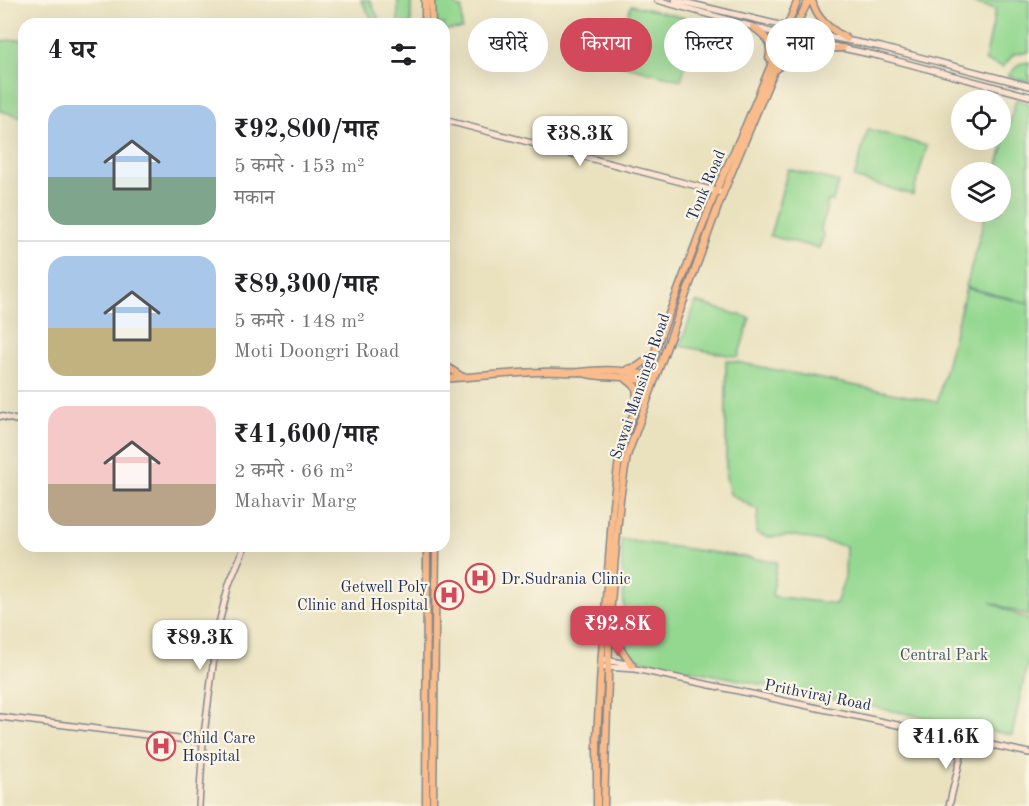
<!DOCTYPE html>
<html lang="hi">
<meta charset="utf-8">
<style>
body{margin:0;font-family:"Old Standard TT","Noto Serif Devanagari",serif;background:#f2f2f2;color:#202124;height:100vh;display:flex;flex-direction:column;font-size:22px;white-space:nowrap}
*{box-sizing:border-box;margin:0}
p{font-size:20px;color:#757577}
.icon{flex:none;width:33px;height:33px;fill:none;stroke:currentColor;stroke-width:2;stroke-linecap:round;stroke-linejoin:round}
.map{position:relative;flex:1;overflow:hidden}
.side{position:absolute;left:18px;top:18px;width:432px;height:534px;display:flex;flex-direction:column;background:#fff;border-radius:18px;box-shadow:0 6px 24px #0002}
.side>*{flex:none}
.top-card{position:absolute;left:468px;top:18px;width:471px;height:54px;display:flex;gap:12px}
.buttons{position:absolute;left:951px;top:90px;display:grid;gap:12px}
.buttons a{display:grid;place-items:center;width:60px;height:60px;border-radius:50%;background:#fff;box-shadow:0 6px 24px #0002;font-size:30px}
.price{position:absolute;translate:-50% -51px;padding:0 14px;border-radius:12px;background:#fff;color:#222;font-size:20px;line-height:39px;filter:drop-shadow(0 2px 3px #0008)}
.price::after{content:'';position:absolute;left:50%;top:36px;width:18px;height:14px;margin-left:-9px;background:inherit;clip-path:polygon(0 0,100% 0,50% 100%)}
.price.on{background:#d1495b;color:#fff}
ul{padding:0;list-style:none}
li{display:flex;align-items:center;gap:18px;height:150px;padding:0 30px}
li+li{border-top:2px solid #e0e0e0}
li span{display:grid;place-items:center;flex:none;width:168px;height:120px;border-radius:18px;color:#555}
li>.icon{margin-inline-start:auto}
span .icon{width:72px;height:72px;fill:#fffc;stroke-width:1}
li b{font-size:26px}
h2{display:flex;justify-content:space-between;align-items:center;height:72px;padding:0 30px;font-size:26px}
.tag{padding:0 21px;border-radius:27px;background:#fff;box-shadow:0 6px 24px #0002;font-size:21px;line-height:54px}
.tag.on{background:#d1495b;color:#fff}
.map>svg:first-child{display:block}
.green{fill:#94d890;stroke:#588477;stroke-width:1.5}
.lines{fill:none;stroke-linecap:round;stroke-linejoin:round}
.secondary-casing{stroke:#82888e;stroke-width:8}
.primary-casing{stroke:#82888e;stroke-width:9}
.secondary{stroke:#fde4d1;stroke-width:5}
.primary{stroke:#fabc8b;stroke-width:6}
.labels{text-anchor:middle;stroke-width:4.5;stroke-linejoin:round;paint-order:stroke}
.street-label{font-size:16px;fill:#1b2f5e;stroke:#fcf5e5}
.poi-label{font-size:16px;fill:#1b2f5e;stroke:#fcf5e5;text-anchor:start}
.park-label{font-size:16px;fill:#39596a;stroke:#fcf5e5}
</style>
<div class="map">
<svg width="1029" height="806" viewBox="0 0 1029 806">
<rect width="100%" height="100%" fill="#fcf5e5"/>
<filter id="ink" filterUnits="userSpaceOnUse"><feTurbulence type="fractalNoise" baseFrequency=".0167" numOctaves="2"/><feDisplacementMap in="SourceGraphic" scale="12" xChannelSelector="R" yChannelSelector="G"/><feConvolveMatrix kernelMatrix="1 2 1 2 8 2 1 2 1" color-interpolation-filters="sRGB"/></filter>
<filter id="wash" filterUnits="userSpaceOnUse"><feTurbulence type="fractalNoise" baseFrequency=".008" numOctaves="4" result="noise"/><feDisplacementMap in="SourceGraphic" scale="24" xChannelSelector="R" yChannelSelector="G"/><feGaussianBlur stdDeviation="1.35" result="paint"/><feColorMatrix in="noise" values="0 0 0 0 0 0 0 0 0 0 0 0 0 0 0 0 0 1.4 0 .05"/><feComposite in="paint" operator="in"/></filter>
<g filter="url(#wash)">
<rect width="100%" height="100%" fill="#eae2bf"/>
<path class="green" d="M 361,0 L 370,0 L 381,24 L 375,24 Z
M 398,0 L 411,0 L 411,24 L 398,24 Z
M 963,0 L 1029,0 L 1029,52 L 1014,54 L 1003,67 L 985,61 L 996,9 Z
M 442,2 L 456,3 L 458,8 L 462,8 L 462,29 L 444,30 L 444,24 L 437,24 L 436,4 Z
M 631,5 L 698,21 L 681,80 L 614,63 Z
M 24,39 L 24,117 L 0,111 L 0,41 Z
M 1029,62 L 1029,82 L 1008,76 L 1019,64 Z
M 1016,99 L 1029,103 L 1029,303 L 966,287 L 986,212 L 1000,212 L 1000,172 L 996,172 Z
M 868,129 L 927,146 L 913,195 L 854,178 Z
M 788,169 L 839,182 L 833,201 L 828,201 L 821,230 L 824,236 L 819,248 L 770,236 Z
M 966,288 L 1029,304 L 1029,616 L 990,602 L 1029,620 L 1029,656 L 1012,735 L 626,657 L 621,539 L 777,562 L 772,596 L 836,604 L 845,577 L 846,546 L 796,536 L 766,537 L 756,533 L 758,510 L 730,494 L 726,477 L 726,360 L 937,402 Z
M 696,302 L 750,318 L 738,357 L 680,346 Z"/>
</g>
<g filter="url(#ink)">
<g class="lines">
<g class="secondary-casing">
<path id="secondary" d="M 657,0 L 782,35 L 879,56 L 1029,96
M 675,0 L 830,37 L 881,47 L 1029,86
M 444,120 L 723,193
M 0,416 L 24,422
M 601,659 L 632,665
M 605,667 L 635,669 L 1029,753
M 0,717 L 203,742
M 199,806 L 203,742 L 218,627 L 229,584 L 245,546
M 949,806 L 965,739"/>
</g>
<g class="primary-casing">
<path id="primary" d="M 425,0 L 425,24
M 431,0 L 432,24
M 812,0 C 816,20 831,29 847,39
M 753,27 C 765,35 773,43 769,58
M 777,69 C 792,47 820,49 843,48
M 444,365 L 461,376
M 628,369 L 637,367 L 652,356
M 579,372 C 601,380 622,373 646,382
M 624,377 L 636,387 L 637,398
M 444,379 C 477,376 509,373 542,372 C 554,371 567,373 580,372 C 603,369 626,369 649,376
M 609,633 L 632,665
M 426,806 L 427,546
M 433,806 L 436,546
M 597,806 L 597,737 L 601,666 L 613,504 L 620,452 L 659,340 L 716,191 L 746,125 L 798,0
M 604,806 L 610,615 L 620,499 L 627,456 L 723,193 L 781,54 L 809,0"/>
</g>
<use href="#secondary" class="secondary"/>
<use href="#primary" class="primary"/>
</g>
</g>
<defs>
<g id="hospital-ring" transform="scale(1.5)"><circle r="9.5" fill="#fcf5e5" stroke="#d1495b" stroke-width="1.5"/><path d="M-5-5h3v3.5h4V-5h3V5h-3V1.5h-4V5h-3Z" fill="#d1495b"/></g>
</defs>
<g fill-rule="evenodd">
<use href="#hospital-ring" x="480" y="578"/>
<use href="#hospital-ring" x="449" y="595"/>
<use href="#hospital-ring" x="161" y="746"/>
</g>
<g class="labels">
<g class="street-label">
<text transform="translate(705 185) rotate(-67)" y="6">Tonk Road</text>
<text transform="translate(639 386) rotate(-71)" y="6">Sawai Mansingh Road</text>
<text transform="translate(818 694) rotate(11)" y="6">Prithviraj Road</text>
</g>
<g class="poi-label">
<text x="501" y="584">Dr.Sudrania Clinic</text>
<text x="428" y="592" text-anchor="end">Getwell Poly<tspan x="428" dy="18">Clinic and Hospital</tspan></text>
<text x="182" y="743">Child Care<tspan x="182" dy="18">Hospital</tspan></text>
</g>
<g class="park-label">
<text x="944" y="660">Central Park</text>
</g>
</g>
</svg>
<div class="buttons">
<a><svg class="icon" aria-label="locate" viewBox="0 0 24 24"><circle cx="12" cy="12" r="6"/><path d="M12 2v4M12 18v4M2 12h4M18 12h4"/></svg></a>
<a><svg class="icon" aria-label="layers" viewBox="0 0 24 24"><path d="M12 4l9 5-9 5-9-5zM3 14l9 5 9-5"/></svg></a>
</div>
<b class="price" style="left:580px;top:167px">₹38.3K</b>
<b class="price on" style="left:618px;top:657px">₹92.8K</b>
<b class="price" style="left:200px;top:671px">₹89.3K</b>
<b class="price" style="left:946px;top:770px">₹41.6K</b>
<div class="top-card">
<a class="tag">खरीदें</a>
<a class="tag on">किराया</a>
<a class="tag">फ़िल्टर</a>
<a class="tag">नया</a>
</div>
<section class="side">
<h2>4 घर<svg class="icon" aria-label="filters" viewBox="0 0 24 24"><path d="M4 7h16M4 17h16"/><circle cx="9" cy="7" r="2"/><circle cx="15" cy="17" r="2"/></svg></h2>
<ul>
<li><span style="background:linear-gradient(#a9c7e8 60%,#7fa58c 0)"><svg class="icon" aria-label="home" viewBox="0 0 24 24"><path d="M3 11l9-7 9 7M6 9v11h12V9"/></svg></span><div><b>₹92,800/माह</b><p>5 कमरे · 153 m²</p><p>मकान</p></div></li>
<li><span style="background:linear-gradient(#a9c7e8 60%,#c2b280 0)"><svg class="icon" aria-label="home" viewBox="0 0 24 24"><path d="M3 11l9-7 9 7M6 9v11h12V9"/></svg></span><div><b>₹89,300/माह</b><p>5 कमरे · 148 m²</p><p>Moti Doongri Road</p></div></li>
<li><span style="background:linear-gradient(#f6c9c9 65%,#b9a48a 0)"><svg class="icon" aria-label="home" viewBox="0 0 24 24"><path d="M3 11l9-7 9 7M6 9v11h12V9"/></svg></span><div><b>₹41,600/माह</b><p>2 कमरे · 66 m²</p><p>Mahavir Marg</p></div></li>
</ul>
</section>
</div>
